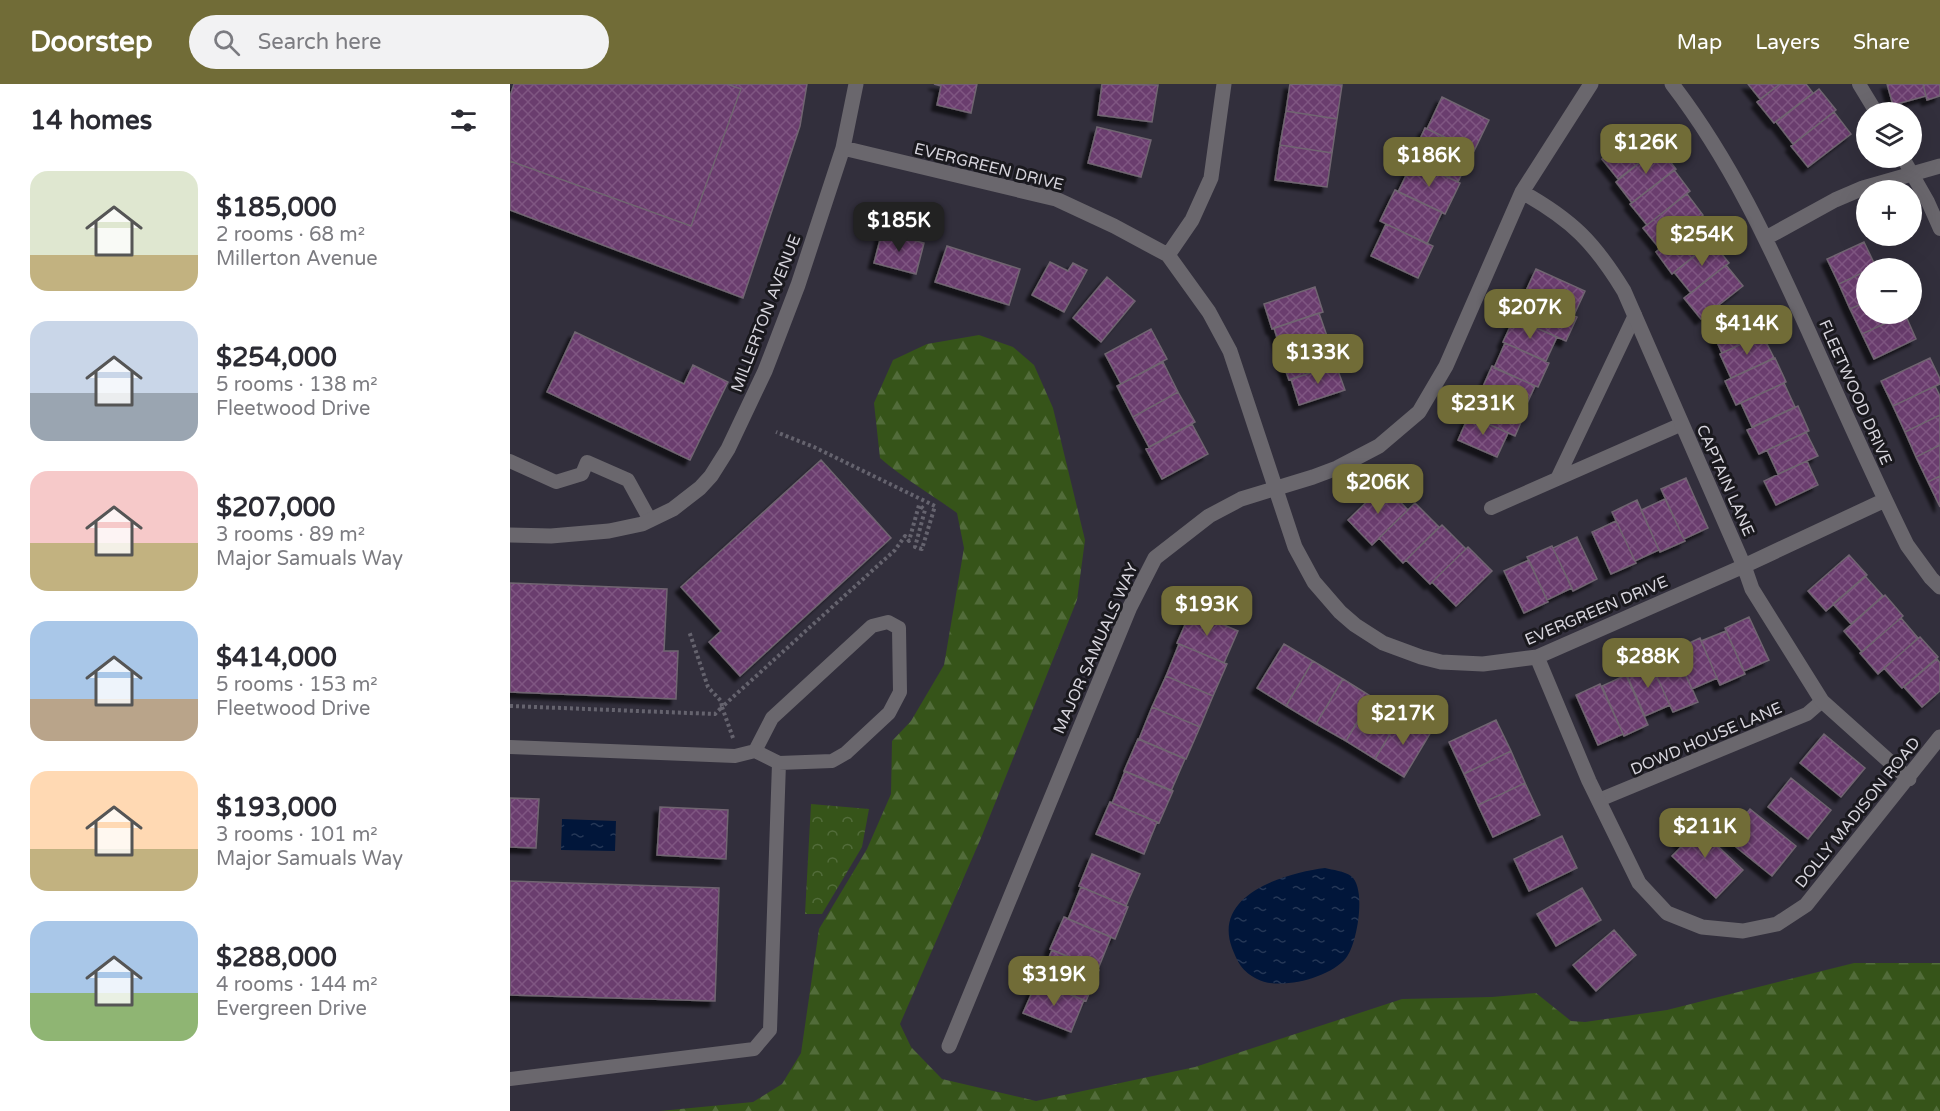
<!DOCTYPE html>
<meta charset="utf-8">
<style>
body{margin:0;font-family:"Varela Round",sans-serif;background:#f2f2f3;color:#2b2b33;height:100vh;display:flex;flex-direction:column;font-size:22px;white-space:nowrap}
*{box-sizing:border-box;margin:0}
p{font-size:20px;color:#7c7c81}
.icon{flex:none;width:33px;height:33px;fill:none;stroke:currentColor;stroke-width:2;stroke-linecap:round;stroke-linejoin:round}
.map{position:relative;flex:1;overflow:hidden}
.side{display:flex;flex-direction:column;background:#fff;width:510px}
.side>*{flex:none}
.controls{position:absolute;left:1346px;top:18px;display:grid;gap:12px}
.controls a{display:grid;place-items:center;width:66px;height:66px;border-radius:50%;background:#fff;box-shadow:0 6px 24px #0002;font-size:30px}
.price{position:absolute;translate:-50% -51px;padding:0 14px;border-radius:12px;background:#716c37;color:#fff;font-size:20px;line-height:39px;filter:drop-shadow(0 2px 3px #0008)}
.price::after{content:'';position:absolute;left:50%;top:36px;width:18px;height:14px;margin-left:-9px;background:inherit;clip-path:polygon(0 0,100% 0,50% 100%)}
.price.active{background:#222;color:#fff}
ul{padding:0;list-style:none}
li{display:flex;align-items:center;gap:18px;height:150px;padding:0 30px}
li span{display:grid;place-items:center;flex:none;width:168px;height:120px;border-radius:18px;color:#555}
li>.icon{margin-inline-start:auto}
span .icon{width:72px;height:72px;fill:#fffc;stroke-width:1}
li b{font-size:26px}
h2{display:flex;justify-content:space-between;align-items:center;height:72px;padding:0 30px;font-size:26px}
header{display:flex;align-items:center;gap:36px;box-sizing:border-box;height:84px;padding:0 30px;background:#716c37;color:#fff}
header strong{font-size:28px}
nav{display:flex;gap:33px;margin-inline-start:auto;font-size:21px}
.search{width:420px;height:54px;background:#f2f2f3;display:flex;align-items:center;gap:15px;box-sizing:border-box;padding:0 21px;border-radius:33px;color:#7c7c81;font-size:22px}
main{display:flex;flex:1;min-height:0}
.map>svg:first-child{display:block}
.forest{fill:url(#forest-firs)}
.park{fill:url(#park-crowns)}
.water{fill:url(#water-ripples)}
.building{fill:url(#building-cross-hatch);stroke:#706571;stroke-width:1.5;filter:url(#shadow)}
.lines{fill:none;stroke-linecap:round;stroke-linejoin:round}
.path{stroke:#65636e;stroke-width:4;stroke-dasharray:3 3;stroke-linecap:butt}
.lane{stroke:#6a676d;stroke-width:14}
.street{stroke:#6a676d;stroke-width:15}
.labels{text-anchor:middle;stroke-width:6;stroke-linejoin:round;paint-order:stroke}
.street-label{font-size:16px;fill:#d7d5dd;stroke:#1a191e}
</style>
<header>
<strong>Doorstep</strong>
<div class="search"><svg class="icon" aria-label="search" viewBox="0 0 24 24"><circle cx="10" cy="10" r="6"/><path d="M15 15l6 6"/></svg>Search here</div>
<nav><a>Map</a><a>Layers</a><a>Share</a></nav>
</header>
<main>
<section class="side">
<h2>14 homes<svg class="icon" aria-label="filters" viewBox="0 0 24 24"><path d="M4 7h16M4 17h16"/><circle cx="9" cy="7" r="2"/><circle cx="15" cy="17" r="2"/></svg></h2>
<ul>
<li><span style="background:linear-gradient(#dfe7d0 70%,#c2b280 0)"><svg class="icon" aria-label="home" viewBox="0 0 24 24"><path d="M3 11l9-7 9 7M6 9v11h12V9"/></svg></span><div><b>$185,000</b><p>2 rooms · 68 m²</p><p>Millerton Avenue</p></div></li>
<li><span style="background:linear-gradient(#c9d6e8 60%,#9aa5b1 0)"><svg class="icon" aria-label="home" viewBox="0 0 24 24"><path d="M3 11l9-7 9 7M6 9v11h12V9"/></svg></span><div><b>$254,000</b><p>5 rooms · 138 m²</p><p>Fleetwood Drive</p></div></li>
<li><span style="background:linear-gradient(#f6c9c9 60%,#c2b280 0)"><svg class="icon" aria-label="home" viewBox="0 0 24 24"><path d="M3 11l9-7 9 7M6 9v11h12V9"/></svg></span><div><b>$207,000</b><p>3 rooms · 89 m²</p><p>Major Samuals Way</p></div></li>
<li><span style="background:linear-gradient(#a9c7e8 65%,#b9a48a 0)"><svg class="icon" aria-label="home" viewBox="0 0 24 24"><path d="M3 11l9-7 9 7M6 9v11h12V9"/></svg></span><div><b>$414,000</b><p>5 rooms · 153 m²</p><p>Fleetwood Drive</p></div></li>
<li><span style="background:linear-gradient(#ffd9b3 65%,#c2b280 0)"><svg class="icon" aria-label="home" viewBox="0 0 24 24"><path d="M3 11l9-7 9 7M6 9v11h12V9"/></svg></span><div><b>$193,000</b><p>3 rooms · 101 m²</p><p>Major Samuals Way</p></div></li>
<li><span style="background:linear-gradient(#a9c7e8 60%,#8fb573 0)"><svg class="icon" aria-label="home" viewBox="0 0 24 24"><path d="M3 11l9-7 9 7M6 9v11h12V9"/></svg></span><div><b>$288,000</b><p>4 rooms · 144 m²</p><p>Evergreen Drive</p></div></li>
</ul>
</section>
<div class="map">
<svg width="1430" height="1027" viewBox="0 0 1430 1027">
<defs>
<pattern id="forest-firs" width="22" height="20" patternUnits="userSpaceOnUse" patternTransform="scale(1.5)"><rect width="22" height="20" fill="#365419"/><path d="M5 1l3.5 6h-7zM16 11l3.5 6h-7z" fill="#526c3a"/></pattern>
<pattern id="park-crowns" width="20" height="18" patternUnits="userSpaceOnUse" patternTransform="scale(1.5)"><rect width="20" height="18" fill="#365419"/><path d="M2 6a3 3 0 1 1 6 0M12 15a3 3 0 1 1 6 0" fill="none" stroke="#526c3a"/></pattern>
<pattern id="water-ripples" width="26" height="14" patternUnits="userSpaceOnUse" patternTransform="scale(1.5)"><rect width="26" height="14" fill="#01163a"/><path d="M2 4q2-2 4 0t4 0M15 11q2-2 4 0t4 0" fill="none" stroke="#253756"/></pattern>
<pattern id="building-cross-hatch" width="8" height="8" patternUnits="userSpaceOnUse" patternTransform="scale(1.5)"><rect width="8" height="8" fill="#6b3c6e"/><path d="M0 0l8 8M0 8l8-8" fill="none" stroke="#7f5782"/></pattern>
<filter id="shadow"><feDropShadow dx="-5.5" dy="5.5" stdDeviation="1.5" flood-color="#0009"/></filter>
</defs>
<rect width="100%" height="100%" fill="#322f3c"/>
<path class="forest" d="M 469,251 L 503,263 L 524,281 L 543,324 L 575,456 L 567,516 L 471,754 L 390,940 L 401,963 L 432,995 L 526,1017 L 685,983 L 892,915 L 982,913 L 1026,909 L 1061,937 L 1075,938 L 1157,926 L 1344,879 L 1430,879 L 1430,1027 L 150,1027 L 243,1018 L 272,1000 L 291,969 L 309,845 L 357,765 L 381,710 L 382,657 L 401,637 L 434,581 L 454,464 L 447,429 C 421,410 394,395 370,374 L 364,319 L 383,276 L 417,260 Z"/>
<path class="park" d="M 301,720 L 359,725 L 352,763 L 312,830 L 295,830 Z"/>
<path class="water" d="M 52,735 L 106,737 L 105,767 L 51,766 Z
M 815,784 C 823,786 834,787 841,792 C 857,804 847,861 836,874 C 820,894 769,907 747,895 C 732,887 728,879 722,864 C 702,810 776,789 815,784 Z"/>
<path class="building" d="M 4,0 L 217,0 L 231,5 L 181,142 L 0,77 L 0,12 Z
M 217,0 L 297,0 L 290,42 L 233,214 L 0,126 L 0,77 L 181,142 L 231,5 Z
M 424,0 L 467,0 L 461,29 L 427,21 L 431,2 Z
M 592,0 L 648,1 L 642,38 L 588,31 Z
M 780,0 L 832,1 L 827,35 L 776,27 Z
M 1238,0 L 1270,0 L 1250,15 Z
M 1270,0 L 1296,0 L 1303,9 L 1264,39 L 1247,18 Z
M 1377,0 L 1413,0 L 1416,12 L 1383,21 Z
M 1413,0 L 1430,0 L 1430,12 L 1417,16 Z
M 1309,5 L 1326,26 L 1283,60 L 1266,38 Z
M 932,13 L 979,36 L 964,67 L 917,45 Z
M 776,27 L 827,35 L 822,69 L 770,61 Z
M 1324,28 L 1341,50 L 1298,83 L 1281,62 Z
M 587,43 L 641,56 L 631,93 L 578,79 Z
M 915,44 L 963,66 L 948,98 L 901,75 Z
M 1130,44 L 1147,65 L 1108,95 L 1092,75 Z
M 770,61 L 822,69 L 817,103 L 765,96 Z
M 1149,63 L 1166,85 L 1122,119 L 1106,98 Z
M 903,77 L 950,99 L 935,130 L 888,108 Z
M 1164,86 L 1180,107 L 1137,141 L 1120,120 Z
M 885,106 L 932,128 L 917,160 L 870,137 Z
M 1177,110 L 1193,131 L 1150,165 L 1133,144 Z
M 1189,134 L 1206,155 L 1162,190 L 1146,168 Z
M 876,140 L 923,162 L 908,194 L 861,172 Z
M 372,148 L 414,159 L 406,190 L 364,179 Z
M 1202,158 L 1219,179 L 1181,209 L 1164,188 Z
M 1354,158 L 1366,183 L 1356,184 L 1356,187 L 1329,200 L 1317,175 Z
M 437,162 L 510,185 L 499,221 L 425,198 Z
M 540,178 L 558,187 L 563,179 L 577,186 L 554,228 L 522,211 Z
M 1216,181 L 1233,202 L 1191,235 L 1174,214 Z
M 1026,185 L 1075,207 L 1064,231 L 1015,209 Z
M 1356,187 L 1356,218 L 1340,225 L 1329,200 Z
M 597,193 L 625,217 L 591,258 L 563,234 Z
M 805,203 L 813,228 L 762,245 L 754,220 Z
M 1018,210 L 1067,233 L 1056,257 L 1006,235 Z
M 1356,218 L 1356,230 L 1396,230 L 1352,250 L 1340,225 Z
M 1244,225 L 1255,249 L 1212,269 L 1201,245 Z
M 809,229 L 818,255 L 772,270 L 764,244 Z
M 1395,230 L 1406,255 L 1364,275 L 1352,250 Z
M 1004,234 L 1047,253 L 1036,277 L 993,258 Z
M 641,245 L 657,275 L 611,300 L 595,270 Z
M 65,248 L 174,300 L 183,281 L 218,298 L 180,376 L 37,308 Z
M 1252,250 L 1264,274 L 1221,294 L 1210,270 Z
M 822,254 L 830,279 L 779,296 L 770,271 Z
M 995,259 L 1039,279 L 1028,303 L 984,284 Z
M 1265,274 L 1276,298 L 1226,321 L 1215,297 Z
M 1420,274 L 1430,295 L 1430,300 L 1383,322 L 1371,297 Z
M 653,278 L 668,308 L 623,333 L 607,302 Z
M 826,281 L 835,306 L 789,321 L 781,295 Z
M 982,282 L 1025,302 L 1014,326 L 971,307 Z
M 1274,299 L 1285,323 L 1242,343 L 1231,319 Z
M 1425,302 L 1430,312 L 1430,331 L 1395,348 L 1383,322 Z
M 668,308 L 685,338 L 639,363 L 623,333 Z
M 972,308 L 1016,327 L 1005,352 L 961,332 Z
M 1288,322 L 1299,347 L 1249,370 L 1237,346 Z
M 959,331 L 998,349 L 987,373 L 948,356 Z
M 1430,331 L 1430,361 L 1406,373 L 1395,348 Z
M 682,340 L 698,370 L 652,395 L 636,365 Z
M 1296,348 L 1308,372 L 1268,390 L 1257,366 Z
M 1430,361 L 1430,392 L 1418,398 L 1406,373 Z
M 311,376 L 381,454 L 230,592 L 199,558 L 211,547 L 171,503 Z
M 1297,377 L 1308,401 L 1266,421 L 1254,397 Z
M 1430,392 L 1430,423 L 1418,398 Z
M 1176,394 L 1198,444 L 1174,455 L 1151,405 Z
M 874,401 L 898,426 L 862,461 L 838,436 Z
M 1155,415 L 1175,457 L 1150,468 L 1131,426 Z
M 1127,416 L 1149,466 L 1125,477 L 1102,428 Z
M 905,419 L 929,443 L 893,479 L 869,454 Z
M 1106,437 L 1126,479 L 1101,490 L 1082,448 Z
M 932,441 L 956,465 L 920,500 L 896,476 Z
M 1067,453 L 1087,495 L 1063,507 L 1043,464 Z
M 1042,462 L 1062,504 L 1037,516 L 1017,473 Z
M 958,463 L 982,487 L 946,522 L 922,498 Z
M 1339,471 L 1357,491 L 1316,527 L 1298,507 Z
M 1019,476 L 1038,518 L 1014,529 L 994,487 Z
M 1355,492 L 1373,512 L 1341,540 L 1323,520 Z
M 0,499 L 157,505 L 154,567 L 168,567 L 166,615 L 0,608 Z
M 1375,511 L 1393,532 L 1352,568 L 1334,547 Z
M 681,527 L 728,547 L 714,579 L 667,559 Z
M 1239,533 L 1259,576 L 1234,587 L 1215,544 Z
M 1391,534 L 1408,554 L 1368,590 L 1350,569 Z
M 1216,547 L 1235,590 L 1210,601 L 1191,557 Z
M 1410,553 L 1428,573 L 1392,604 L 1374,584 Z
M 1190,554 L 1207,594 L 1182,605 L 1164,566 Z
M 669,560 L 717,580 L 703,612 L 656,592 Z
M 774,560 L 803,577 L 776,622 L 747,604 Z
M 1166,569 L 1188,618 L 1163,628 L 1141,580 Z
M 1427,575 L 1430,579 L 1430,607 L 1412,623 L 1394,603 Z
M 803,577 L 833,595 L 806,640 L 776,622 Z
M 1140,578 L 1160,621 L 1135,632 L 1116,589 Z
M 1116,591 L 1138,641 L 1114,652 L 1092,602 Z
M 656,592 L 703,612 L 690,643 L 642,623 Z
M 833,595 L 862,613 L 836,657 L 806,640 Z
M 1090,600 L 1113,650 L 1088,661 L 1066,611 Z
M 862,613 L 892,630 L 865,675 L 836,657 Z
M 642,623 L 690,643 L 676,675 L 629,655 Z
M 892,630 L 921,648 L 894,693 L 865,675 Z
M 986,636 L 1001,667 L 954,690 L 939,658 Z
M 1314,650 L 1355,684 L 1331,713 L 1290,679 Z
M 628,655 L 675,675 L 661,707 L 614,687 Z
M 1001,667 L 1015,699 L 968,721 L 954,690 Z
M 615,687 L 663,707 L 649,739 L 602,719 Z
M 1281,694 L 1321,726 L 1298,755 L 1258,723 Z
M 1015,699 L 1030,731 L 983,753 L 968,721 Z
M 0,714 L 29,715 L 26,764 L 0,763 Z
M 600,718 L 647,738 L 634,770 L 586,750 Z
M 150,723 L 218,726 L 216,775 L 147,771 Z
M 1240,725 L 1286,762 L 1262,792 L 1216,755 Z
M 1179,735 L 1233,786 L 1206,814 L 1162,772 L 1173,761 L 1163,752 Z
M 1052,752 L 1067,784 L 1019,807 L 1004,775 Z
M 582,770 L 630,790 L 616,822 L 569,802 Z
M 0,797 L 209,804 L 205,917 L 0,911 Z
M 571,803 L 618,823 L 605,855 L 558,835 Z
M 1072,804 L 1091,836 L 1046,862 L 1027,830 Z
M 554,833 L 601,853 L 588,885 L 540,865 Z
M 1104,846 L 1126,871 L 1086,907 L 1063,881 Z
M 542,866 L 589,886 L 576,917 L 529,898 Z
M 527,897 L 574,916 L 561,948 L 513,929 Z"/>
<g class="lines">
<path class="path" d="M 0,622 L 205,630 L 212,623 L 211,617 L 198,603 L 179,547
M 223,654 L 212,623 L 385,466 L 395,452 L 399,457 L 409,421 L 415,426 L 405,463 L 412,465 L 425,422 L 304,363 L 266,348"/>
<path class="lane" d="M 1349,0 L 1366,28
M 1393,74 L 1418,118 L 1430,145
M 0,377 L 46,398 L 72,390 L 77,378 L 118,396 L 140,436
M 1047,395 L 1125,231
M 981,424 L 1172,340
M 0,663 L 225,672 L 245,667 L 269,679 L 322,677 L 336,669 L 379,629 L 390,608 L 389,544 L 378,538 L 362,542 L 262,634 L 245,667
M 1089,716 L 1297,630 L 1312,617
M 0,995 L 244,965 L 260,946 L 269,679"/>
<path class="street" d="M 1162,0 C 1221,77 1258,158 1298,246 C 1330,318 1362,390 1397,461 L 1421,494 L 1430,503
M 333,64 L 546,115 L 604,142 L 658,171 L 699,228 L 720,267 L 785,463 L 804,498 L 830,528 L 845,541 L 873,559 L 911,573 L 931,578 L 973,580 L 1027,573 L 1234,482 L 1375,416
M 1012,108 C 1062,136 1084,158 1114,207 L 1234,482 L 1242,505 L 1312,617 L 1399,695
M 1256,154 L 1325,116 L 1353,104 L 1430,82
M 658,171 L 682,136 L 701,94 L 714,0
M 0,451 L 41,452 L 99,447 L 132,440 L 163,425 L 190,404 L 201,392 L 218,365 L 255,287 L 288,201 L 333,64 L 346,0
M 1027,573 L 1079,697 L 1129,799 L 1157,829 L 1192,843 L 1233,847 L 1267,840 L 1296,821 L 1430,653
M 439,962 L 620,523 L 645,474 L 699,432 L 731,415 L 803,393 L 827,384 L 869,362 L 909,328 L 936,282 L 1012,108 L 1081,0"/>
</g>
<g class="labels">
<g class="street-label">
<text transform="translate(479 82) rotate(14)" y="6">EVERGREEN DRIVE</text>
<text transform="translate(255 229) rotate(-69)" y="6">MILLERTON AVENUE</text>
<text transform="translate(1346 308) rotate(66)" y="6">FLEETWOOD DRIVE</text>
<text transform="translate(1216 396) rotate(66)" y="6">CAPTAIN LANE</text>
<text transform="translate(1086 526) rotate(-23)" y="6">EVERGREEN DRIVE</text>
<text transform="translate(585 564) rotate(-66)" y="6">MAJOR SAMUALS WAY</text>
<text transform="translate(1196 654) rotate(-23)" y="6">DOWD HOUSE LANE</text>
<text transform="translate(1347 728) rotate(-51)" y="6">DOLLY MADISON ROAD</text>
</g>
</g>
</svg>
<div class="controls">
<a><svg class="icon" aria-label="layers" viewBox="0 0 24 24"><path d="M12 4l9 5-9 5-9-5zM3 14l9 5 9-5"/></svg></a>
<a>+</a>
<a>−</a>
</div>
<b class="price" style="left:1136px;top:91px">$126K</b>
<b class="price" style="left:919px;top:104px">$186K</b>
<b class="price active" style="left:389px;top:169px">$185K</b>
<b class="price" style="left:1192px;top:183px">$254K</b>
<b class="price" style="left:1020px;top:256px">$207K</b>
<b class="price" style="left:1237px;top:272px">$414K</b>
<b class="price" style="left:808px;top:301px">$133K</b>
<b class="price" style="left:973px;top:352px">$231K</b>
<b class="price" style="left:868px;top:431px">$206K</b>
<b class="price" style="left:697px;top:553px">$193K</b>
<b class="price" style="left:1138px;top:605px">$288K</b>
<b class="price" style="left:893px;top:662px">$217K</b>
<b class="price" style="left:1195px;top:775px">$211K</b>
<b class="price" style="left:544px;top:923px">$319K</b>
</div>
</main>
